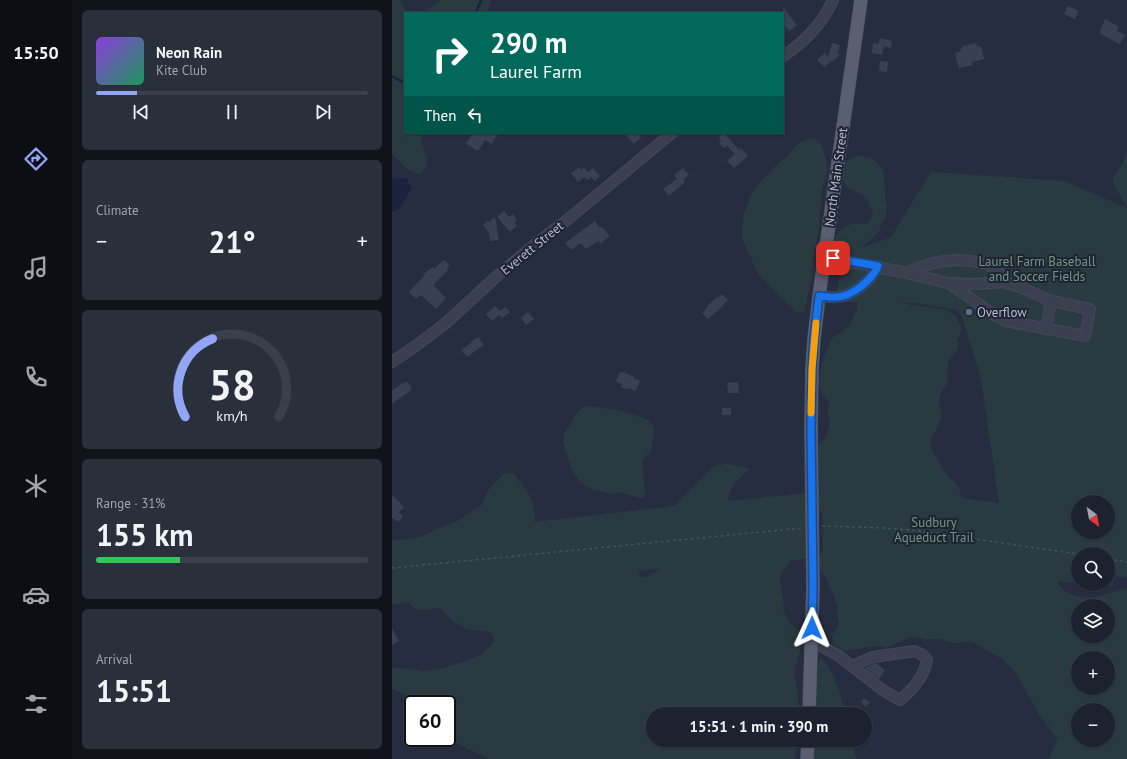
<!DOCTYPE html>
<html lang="en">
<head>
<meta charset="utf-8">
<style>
  :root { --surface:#1d2230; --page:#2a2f3c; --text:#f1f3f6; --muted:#a0a4ab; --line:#3b3f4c; --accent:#92a6f5 }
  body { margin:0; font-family:"PT Sans",sans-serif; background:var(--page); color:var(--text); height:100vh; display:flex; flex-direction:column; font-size:15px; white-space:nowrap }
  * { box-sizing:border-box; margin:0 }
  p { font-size:13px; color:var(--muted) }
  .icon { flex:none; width:22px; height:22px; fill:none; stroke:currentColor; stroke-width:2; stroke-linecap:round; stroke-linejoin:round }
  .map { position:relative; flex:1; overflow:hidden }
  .details { display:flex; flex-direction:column; gap:10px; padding:10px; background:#10131a; width:320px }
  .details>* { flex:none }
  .hud { position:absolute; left:12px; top:12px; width:380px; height:122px; border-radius:0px; box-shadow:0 1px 3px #0004,0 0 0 1px var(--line); background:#00695c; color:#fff; overflow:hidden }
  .needle { width:26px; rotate:148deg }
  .fabs { position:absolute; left:679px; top:495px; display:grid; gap:8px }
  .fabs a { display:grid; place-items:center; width:44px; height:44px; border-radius:50%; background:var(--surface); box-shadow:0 1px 3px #0004,0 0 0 1px var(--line); font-size:20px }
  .speed { position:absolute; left:12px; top:695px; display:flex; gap:8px; font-size:20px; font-weight:700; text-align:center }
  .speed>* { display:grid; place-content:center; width:52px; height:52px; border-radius:50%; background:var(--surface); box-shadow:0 1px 3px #0004,0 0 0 1px var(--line); line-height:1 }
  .speed .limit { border:2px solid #111; border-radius:6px; background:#fff; color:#111 }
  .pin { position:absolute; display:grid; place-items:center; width:34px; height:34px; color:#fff; margin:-17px; border-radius:8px; box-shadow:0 2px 6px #0006 }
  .me { position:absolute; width:44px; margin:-22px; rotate:1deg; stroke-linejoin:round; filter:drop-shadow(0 0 3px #0008) }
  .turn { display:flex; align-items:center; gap:14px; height:84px; padding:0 20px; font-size:18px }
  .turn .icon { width:52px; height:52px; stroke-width:2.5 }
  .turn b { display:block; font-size:28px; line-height:34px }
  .then { display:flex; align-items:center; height:38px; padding:0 20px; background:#0003; gap:8px; font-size:15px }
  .big { font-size:30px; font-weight:800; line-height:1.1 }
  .details .card { flex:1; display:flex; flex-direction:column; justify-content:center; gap:6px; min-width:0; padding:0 14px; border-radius:6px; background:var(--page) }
  .details .dial { align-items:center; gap:0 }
  .dial svg { height:104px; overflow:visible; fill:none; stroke:var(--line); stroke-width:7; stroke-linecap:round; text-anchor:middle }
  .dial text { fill:var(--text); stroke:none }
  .song { display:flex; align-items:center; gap:12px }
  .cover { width:48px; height:48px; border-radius:6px; background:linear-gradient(135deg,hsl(270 70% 55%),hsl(150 70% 35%)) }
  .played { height:4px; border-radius:2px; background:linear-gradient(90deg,var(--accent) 15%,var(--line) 15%) }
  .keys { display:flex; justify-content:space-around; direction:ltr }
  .heat { display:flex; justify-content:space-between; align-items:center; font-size:22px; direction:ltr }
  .charge { height:6px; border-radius:3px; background:linear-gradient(90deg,#34c759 31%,var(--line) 0) }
  .trip { position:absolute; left:254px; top:707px; width:226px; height:40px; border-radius:20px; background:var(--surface); box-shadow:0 1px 3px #0004,0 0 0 1px var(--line); font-weight:800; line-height:40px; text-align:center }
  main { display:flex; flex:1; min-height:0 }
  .tab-bar { display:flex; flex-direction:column; width:72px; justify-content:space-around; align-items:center; background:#0c0e13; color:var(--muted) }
  .tab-bar .icon { width:28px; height:28px }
  .tab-bar .on { color:var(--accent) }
  .tab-bar b { font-size:18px; color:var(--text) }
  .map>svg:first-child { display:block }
  .green { fill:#293a41; fill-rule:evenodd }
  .water { fill:#19223e }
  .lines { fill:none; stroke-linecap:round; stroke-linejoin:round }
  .stream { stroke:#19223e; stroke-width:2.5 }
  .building { fill:#394056 }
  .minor-casing { stroke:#444859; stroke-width:12 }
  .major-casing { stroke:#444859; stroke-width:14 }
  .path { stroke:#425359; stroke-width:1.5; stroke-dasharray:3 3; stroke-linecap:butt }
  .minor { stroke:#3b4050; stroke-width:10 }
  .major { stroke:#595e70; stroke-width:13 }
  .route-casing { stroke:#114b97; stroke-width:10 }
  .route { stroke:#1a73e8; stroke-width:7 }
  .slow { stroke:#f59e0b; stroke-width:7 }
  .service-dot { fill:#5c6f8a; stroke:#1f2435; stroke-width:1.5 }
  .labels { text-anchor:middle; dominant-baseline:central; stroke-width:4; stroke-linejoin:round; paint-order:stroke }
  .street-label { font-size:13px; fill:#b7bbca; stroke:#1f2435 }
  .park-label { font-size:13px; fill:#6f9a81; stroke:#1f2435 }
  .poi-label { font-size:13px; fill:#b7bbca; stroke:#1f2435; text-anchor:start }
</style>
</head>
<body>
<main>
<nav class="tab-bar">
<b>15:50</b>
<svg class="icon on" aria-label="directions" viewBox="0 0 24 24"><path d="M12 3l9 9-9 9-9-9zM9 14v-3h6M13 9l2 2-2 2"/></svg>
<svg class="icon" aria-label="music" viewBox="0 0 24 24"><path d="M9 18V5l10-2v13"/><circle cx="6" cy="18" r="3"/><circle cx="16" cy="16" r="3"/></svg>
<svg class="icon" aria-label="phone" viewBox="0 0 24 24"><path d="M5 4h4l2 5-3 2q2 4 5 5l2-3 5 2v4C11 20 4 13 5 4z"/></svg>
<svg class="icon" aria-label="climate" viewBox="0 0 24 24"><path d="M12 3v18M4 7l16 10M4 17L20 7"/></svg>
<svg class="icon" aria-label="car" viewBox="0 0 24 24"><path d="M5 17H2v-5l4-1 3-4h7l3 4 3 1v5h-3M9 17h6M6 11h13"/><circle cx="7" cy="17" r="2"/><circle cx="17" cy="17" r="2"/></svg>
<svg class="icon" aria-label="filters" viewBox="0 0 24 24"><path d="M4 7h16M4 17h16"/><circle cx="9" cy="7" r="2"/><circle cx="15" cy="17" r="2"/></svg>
</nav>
<section class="details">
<div class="card">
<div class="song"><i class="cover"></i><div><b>Neon Rain</b><p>Kite Club</p></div></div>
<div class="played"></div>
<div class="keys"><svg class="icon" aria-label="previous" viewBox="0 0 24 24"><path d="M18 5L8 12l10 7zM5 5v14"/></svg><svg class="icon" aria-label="pause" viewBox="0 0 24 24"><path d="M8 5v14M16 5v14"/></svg><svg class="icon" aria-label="next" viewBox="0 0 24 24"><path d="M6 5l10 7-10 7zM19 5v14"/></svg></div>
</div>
<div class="card"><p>Climate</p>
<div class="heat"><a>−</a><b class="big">21°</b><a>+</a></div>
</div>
<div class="card dial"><svg viewBox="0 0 100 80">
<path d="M14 69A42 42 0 1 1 86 69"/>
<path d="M14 69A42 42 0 0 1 35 9" stroke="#92a6f5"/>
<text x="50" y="56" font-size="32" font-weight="700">58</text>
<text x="50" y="72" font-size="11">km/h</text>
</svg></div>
<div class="card"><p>Range · 31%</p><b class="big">155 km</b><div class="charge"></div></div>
<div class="card"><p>Arrival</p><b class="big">15:51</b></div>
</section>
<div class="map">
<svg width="735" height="759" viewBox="0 0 735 759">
  <rect width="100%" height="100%" fill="#272d40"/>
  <!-- green -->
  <path class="green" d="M0 0H8L14 13H13V133H32L29 140 35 161 33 169 28 174C15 171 8 163 0 153Z
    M49 0H99L98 5 94 13H31Z
    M420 138 423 139 428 143 431 149 434 157 435 171 431 186 428 216 427 229 424 244 420 278 412 313 404 312 388 297 367 275 361 264 359 257 351 242 350 227 352 214 359 195 364 187 383 166 394 157 408 142Z
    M734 153H735V207L734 206 722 185 721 178 730 165Z
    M463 156H469L481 159 491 169 494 200 495 209 493 218 489 223 487 232 472 245 470 248 499 237 539 172 672 181 735 208V577L723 576 721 586 698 584H716V554H686V583L665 581C667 584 670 589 673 591 693 605 715 593 735 588V759H657L666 738 660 733 655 724 649 718 623 672 611 660 581 642 562 643 548 639H533L519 637 496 647 485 646 454 651 442 644 440 637 443 631 447 625V621L445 615 446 606 436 582 428 568V555L431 550V513L429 512 427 509 425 447 434 437 437 427 438 421 436 414 437 403 435 398 431 395 427 386V378L434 351 440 338 451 331 458 324 465 309 466 302H444L450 255C432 249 445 230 457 225 462 223 470 224 476 223L480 217 481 213 476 201 471 196 455 187 451 178V173L455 161ZM508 303H523L565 310 570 317 589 379 607 503 570 498 566 486 554 473 546 460 540 450 538 442 540 434 544 431 550 415 547 404 548 396 550 390 555 385 556 360 566 349 567 343 565 341 569 332V326L564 317 555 310ZM686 502H716V532H686ZM686 606H716V636H686ZM686 658H716V688H686ZM686 710H716V740H686Z
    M193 406C208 406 245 413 257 421 259 423 261 426 263 428L258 453 251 459C249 472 255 486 252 498H247L227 492 221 494 199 489 188 482 180 470 171 442 173 432 180 422 181 418 187 411Z
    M337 464 358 469C347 477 338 487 336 501L413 493 414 559 399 560 389 574 388 580 391 599 392 612 398 624 407 630 411 639 402 672 406 696V714H261V740H405L403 759H97L53 738H55V704H26L15 695 0 689V667L34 671 46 669 72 662 89 654 102 642V638L98 632 74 629 60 620 47 608 31 610 23 609 16 602 0 605V541L29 537 46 528 64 522 91 504 95 492 106 479 112 474 121 473C133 488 146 502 142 522L282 506 318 470 324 465ZM268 568 266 571 251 578C248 577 246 575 247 571Z
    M429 658C437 662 447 688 449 698 451 703 451 709 452 714H423L426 666 427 660Z
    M421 740H460L463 756 465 759H420Z"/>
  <!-- water -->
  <path class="water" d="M4 178H14L20 188 7 209 0 212V180Z"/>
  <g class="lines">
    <!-- stream -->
    <path class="stream" d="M84 13 89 0
      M0 76 13 83"/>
  </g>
  <!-- building -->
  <path class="building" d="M676 6 687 11 683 19 672 14Z
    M391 7 405 25 397 31 391 24Z
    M713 19 727 27 725 31 733 35 728 44 708 34 709 31H708Z
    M488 38 500 41 499 48 492 46 490 55 480 53 481 43 487 44Z
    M440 43 448 45 445 53 448 55 440 62 439 61 432 67 425 60 433 53 436 57Z
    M584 43 585 47 589 46 592 59 580 62 581 65 567 68 563 53 568 52 569 48 571 46Z
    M488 61 496 62 495 72 487 71Z
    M81 133H102L105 135 100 144 93 140 86 151 74 144Z
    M232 133H245L249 138 242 144Z
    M331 133H332L347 150 349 148 356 156 342 168 335 161 343 154 335 146 332 148 327 143 329 142 327 137Z
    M187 167 189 170 192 167 196 172 201 168 208 176 203 181 199 177 195 180 192 177 186 182 179 173Z
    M291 168 297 175 291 180 293 182 277 196 271 189 285 179 282 175Z
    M112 211 117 217 121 214 125 220 122 223 125 226 118 232 105 217Z
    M103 217 107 240 98 241 97 233 91 225 96 221 97 222Z
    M203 221 208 228 210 227 218 236 208 244 206 241 194 249 189 243 179 250 173 243Z
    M52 260 58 266 55 268 56 270 41 285 54 298 44 309 29 295 24 299 17 292 32 276 31 275 36 270H37L41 267 42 269 49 262V263Z
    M330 294 336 300 331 304 332 305 329 308 316 319 310 313 316 307 315 306 325 297 326 298Z
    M103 306 108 311 114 307 118 312 110 318 107 315 100 321 94 314Z
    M136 312 142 319 134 325 129 318Z
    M86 337 92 345 75 357 69 350 79 343 78 342Z
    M228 372 230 373 231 372 242 377V378L248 381 243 391 236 388 235 389 229 387 230 384 224 381Z
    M13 382 14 383 16 382 20 388 18 389 19 390 0 404V390Z
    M346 382 347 393H336L335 383Z
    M330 408H339V415H330Z
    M0 495 12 507 7 512 11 517 6 522 1 518 0 519Z
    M0 628 7 641 0 645Z
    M484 663 493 670 487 679 473 668Z
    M472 698 478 702 474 707 469 702Z"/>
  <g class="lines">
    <!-- minor casing -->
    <g class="minor-casing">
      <path id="minor" d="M391 56C413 42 430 24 441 0
        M433 257 515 273 556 283 585 284 612 282 628 287 659 301 698 309 693 336 614 321 600 314 573 294 556 283
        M515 273C527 267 540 263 553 261 572 259 607 260 612 282
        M427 296C433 296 438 298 444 297 460 297 480 280 486 266
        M654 329 659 301
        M0 362 25 345 54 323 106 275 142 245 175 220 280 133
        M420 641 447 656 492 691 508 700C521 689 532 677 535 660L531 655 523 651 481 657 460 666"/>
    </g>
    <!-- major casing -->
    <g class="major-casing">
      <path id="major" d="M417 714 421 587 419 427 420 369 422 339 427 296 469 0
        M415 759 416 740"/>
    </g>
    <!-- path -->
    <path class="path" d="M430 526 494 528 528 531 686 554
      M716 559 735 562
      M0 568 410 528"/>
    <!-- minor -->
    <use href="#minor" class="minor"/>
    <!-- major -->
    <use href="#major" class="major"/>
  </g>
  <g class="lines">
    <!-- route casing -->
    <g class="route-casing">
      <path id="route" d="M420 628 421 587 419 427 420 369 422 339 427 296C433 296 438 298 444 297 460 297 480 280 486 266L441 258"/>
    </g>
    <!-- route -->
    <use href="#route" class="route"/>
    <!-- slow -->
    <path class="slow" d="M419 413 420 369 424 323"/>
  </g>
  <!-- markers -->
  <circle class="service-dot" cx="577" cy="312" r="4"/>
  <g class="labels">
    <!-- street labels -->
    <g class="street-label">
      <text transform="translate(444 177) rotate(-82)">North Main Street</text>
      <text transform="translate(140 248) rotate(-39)">Everett Street</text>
    </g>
    <!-- park labels -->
    <g class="park-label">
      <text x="645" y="261">Laurel Farm Baseball<tspan x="645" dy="15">and Soccer Fields</tspan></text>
      <text x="542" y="522">Sudbury<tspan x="542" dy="15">Aqueduct Trail</tspan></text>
    </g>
    <!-- poi labels -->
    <g class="poi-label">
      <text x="585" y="312">Overflow</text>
    </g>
  </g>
</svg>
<div class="fabs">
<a><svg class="needle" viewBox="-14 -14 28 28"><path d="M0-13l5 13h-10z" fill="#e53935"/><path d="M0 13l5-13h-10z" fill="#a0a4ab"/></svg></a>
<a><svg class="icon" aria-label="search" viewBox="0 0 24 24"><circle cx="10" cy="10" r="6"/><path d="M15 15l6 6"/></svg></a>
<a><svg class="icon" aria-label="layers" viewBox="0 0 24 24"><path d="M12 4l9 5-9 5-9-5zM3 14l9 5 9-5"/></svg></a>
<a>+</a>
<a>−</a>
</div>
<div class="speed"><div class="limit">60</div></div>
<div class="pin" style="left:441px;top:258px;background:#d93025"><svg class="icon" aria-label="arrive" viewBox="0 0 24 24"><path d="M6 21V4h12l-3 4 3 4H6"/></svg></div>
<svg class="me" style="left:420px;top:628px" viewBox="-20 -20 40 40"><path d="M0-17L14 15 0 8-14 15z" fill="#1a73e8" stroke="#fff" stroke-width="4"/></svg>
<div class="trip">15:51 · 1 min · 390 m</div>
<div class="hud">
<div class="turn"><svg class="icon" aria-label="right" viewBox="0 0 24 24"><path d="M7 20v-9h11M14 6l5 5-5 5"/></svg><div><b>290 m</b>Laurel Farm</div></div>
<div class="then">Then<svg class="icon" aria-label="left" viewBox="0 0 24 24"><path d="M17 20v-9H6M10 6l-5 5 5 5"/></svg></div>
</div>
</div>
</main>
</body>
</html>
